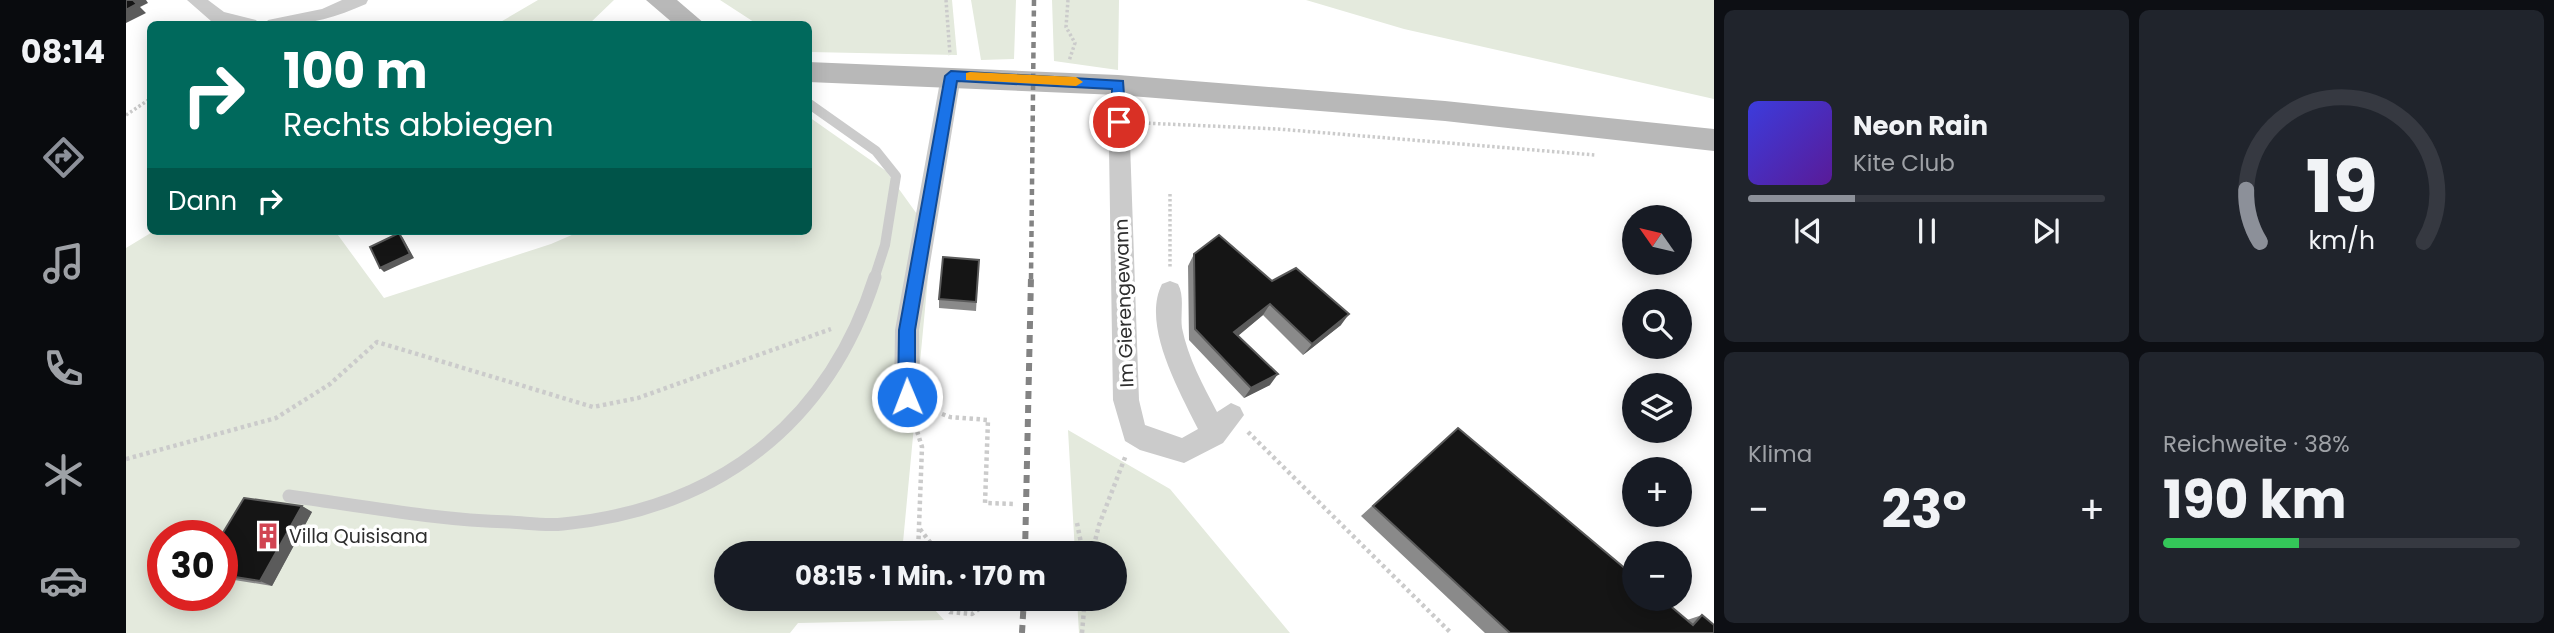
<!DOCTYPE html>
<html lang="de">
<head>
<meta charset="utf-8">
<style>
  :root { --surface:#171b24; --page:#20242c; --text:#f1f3f6; --muted:#9ea1a6; --line:#363941; --accent:#8c9099 }
  body { margin:0; font-family:Poppins,sans-serif; background:var(--page); color:var(--text); height:100vh; display:flex; flex-direction:column; font-size:26px; white-space:nowrap }
  * { box-sizing:border-box; margin:0 }
  p { font-size:23px; color:var(--muted) }
  .icon { flex:none; width:38px; height:38px; fill:none; stroke:currentColor; stroke-width:2; stroke-linecap:round; stroke-linejoin:round }
  .map { position:relative; flex:1; overflow:hidden }
  .sheet { display:flex; flex-direction:column; gap:10px; padding:10px; background:#0d0f14; width:840px }
  .sheet>* { flex:none }
  .top-card { position:absolute; left:21px; top:21px; width:665px; height:214px; border-radius:10px; box-shadow:0 4px 18px #0003; background:#00695c; color:#fff; overflow:hidden }
  .needle { width:46px; rotate:304deg }
  .buttons { position:absolute; left:1496px; top:205px; display:grid; gap:14px }
  .buttons a { display:grid; place-items:center; width:70px; height:70px; border-radius:50%; background:var(--surface); box-shadow:0 4px 18px #0003; font-size:35px }
  .speed { position:absolute; left:21px; top:520px; display:flex; gap:14px; font-size:35px; font-weight:700; text-align:center }
  .speed>* { display:grid; place-content:center; width:91px; height:91px; border-radius:50%; background:var(--surface); box-shadow:0 4px 18px #0003; line-height:1 }
  .speed .limit { border:10px solid #d22; background:#fff; color:#111 }
  .pin { position:absolute; display:grid; place-items:center; width:60px; height:60px; color:#fff; margin:-30px; border:4px solid #fff; border-radius:50%; box-shadow:0 2px 7px #0007 }
  .me { position:absolute; width:77px; margin:-38px; rotate:359deg; stroke-linejoin:round; filter:drop-shadow(0 0 5px #0008) }
  .turn { display:flex; align-items:center; gap:24px; height:147px; padding:0 21px; font-size:32px }
  .turn .icon { width:91px; height:91px; stroke-width:2.5 }
  .turn b { display:block; font-size:49px; line-height:60px }
  .then { display:flex; align-items:center; height:66px; padding:0 21px; background:#0003; gap:14px; font-size:26px }
  .big { font-size:52px; font-weight:700; line-height:1.1 }
  .sheet .card { flex:1; display:flex; flex-direction:column; justify-content:center; gap:10px; min-width:0; padding:0 24px; border-radius:10px; background:var(--page) }
  .sheet .dial { align-items:center; gap:0 }
  .dial svg { height:182px; overflow:visible; fill:none; stroke:var(--line); stroke-width:7; stroke-linecap:round; text-anchor:middle }
  .dial text { fill:var(--text); stroke:none }
  .song { display:flex; align-items:center; gap:21px }
  .cover { width:84px; height:84px; border-radius:10px; background:linear-gradient(135deg,hsl(240 70% 55%),hsl(270 70% 35%)) }
  .played { height:7px; border-radius:4px; background:linear-gradient(90deg,var(--accent) 30%,var(--line) 30%) }
  .keys { display:flex; justify-content:space-around; direction:ltr }
  .heat { display:flex; justify-content:space-between; align-items:center; font-size:38px; direction:ltr }
  .charge { height:10px; border-radius:5px; background:linear-gradient(90deg,#34c759 38%,var(--line) 0) }
  .sheet .tiles { flex:1; display:grid; gap:10px; grid-template-columns:repeat(2,1fr) }
  .trip { position:absolute; left:588px; top:541px; width:413px; height:70px; border-radius:35px; background:var(--surface); box-shadow:0 4px 18px #0003; font-weight:700; line-height:70px; text-align:center }
  main { display:flex; flex:1; min-height:0 }
  .tab-bar { display:flex; flex-direction:column; width:126px; justify-content:space-around; align-items:center; background:#090b0e; color:var(--muted) }
  .tab-bar .icon { width:49px; height:49px }
  .tab-bar .on { color:var(--accent) }
  .tab-bar b { font-size:32px; color:var(--text) }
  .map>svg:first-child { display:block }
  .green { fill:#e4eadd; fill-rule:evenodd }
  .lines { fill:none; stroke-linecap:round; stroke-linejoin:round }
  .path-far1 { stroke:#cbcbcb; stroke-width:3.5; stroke-dasharray:2.5 2.5; stroke-linecap:butt }
  .path { stroke:#cbcbcb; stroke-width:4.5; stroke-dasharray:3.5 3.5; stroke-linecap:butt }
  .lane-far1 { stroke:#cbcbcb; stroke-width:10 }
  .lane { stroke:#cbcbcb; stroke-width:13 }
  .street { fill:#cbcbcb; fill-rule:evenodd }
  .secondary { fill:#b8b8b8; fill-rule:evenodd }
  .rail-far1 { stroke:#838383; stroke-width:4.5; stroke-dasharray:6 4.5; stroke-linecap:butt }
  .rail { stroke:#838383; stroke-width:6; stroke-dasharray:8 6; stroke-linecap:butt }
  .wall { fill:#8a8a8a }
  .shaded-wall { fill:#5b5b5b }
  .building { fill:#151515; stroke:#5b5b5b; stroke-width:2 }
  .route { fill:#1a73e8; stroke:#114b97; stroke-width:2 }
  .slow { fill:#f59e0b }
  .labels { text-anchor:middle; dominant-baseline:central; stroke-width:7; stroke-linejoin:round; paint-order:stroke }
  .street-label { font-size:19px; fill:#2e2e2e; stroke:#fff }
  .poi-label { font-size:19px; fill:#2e2e2e; stroke:#fff; text-anchor:start }
</style>
</head>
<body>
<main>
<nav class="tab-bar">
<b>08:14</b>
<svg class="icon on" aria-label="directions" viewBox="0 0 24 24"><path d="M12 3l9 9-9 9-9-9zM9 14v-3h6M13 9l2 2-2 2"/></svg>
<svg class="icon" aria-label="music" viewBox="0 0 24 24"><path d="M9 18V5l10-2v13"/><circle cx="6" cy="18" r="3"/><circle cx="16" cy="16" r="3"/></svg>
<svg class="icon" aria-label="phone" viewBox="0 0 24 24"><path d="M5 4h4l2 5-3 2q2 4 5 5l2-3 5 2v4C11 20 4 13 5 4z"/></svg>
<svg class="icon" aria-label="climate" viewBox="0 0 24 24"><path d="M12 3v18M4 7l16 10M4 17L20 7"/></svg>
<svg class="icon" aria-label="car" viewBox="0 0 24 24"><path d="M5 17H2v-5l4-1 3-4h7l3 4 3 1v5h-3M9 17h6M6 11h13"/><circle cx="7" cy="17" r="2"/><circle cx="17" cy="17" r="2"/></svg>
</nav>
<div class="map">
<svg width="1588" height="633" viewBox="0 0 1588 633">
  <rect width="100%" height="100%" fill="#fff"/>
  <!-- green -->
  <path class="green" d="M412 0H488L463 24H371Z
    M594 0H826L831 55 683 52 682 24H631Z
    M845 0H890L888 59 855 60Z
    M926 0H993L992 70 928 61Z
    M1180 0H1588V99L1278 29Z
    M683 117 760 171 806 235 776 553H600V598L799 599 818 620 672 623 664 633H0V248L28 231H209L258 298 425 244 455 231H682ZM37 536H96V595H37Z
    M942 430 1044 489 1164 633H953L951 599 989 598V553H949Z"/>
  <g class="lines">
    <!-- path-far1 -->
    <path class="path-far1" d="M820 0 824 55
      M942 0 940 27 949 43 943 61
      M0 115 24 99
      M1017 123 1152 129 1469 155
      M1044 194V269"/>
    <!-- path -->
    <path class="path" d="M803 409 824 417 862 420 859 503 890 504
      M787 418 796 447 792 553
      M1122 432 1325 633
      M0 459 150 418 204 384 251 342 467 407 512 398 705 329
      M951 523 957 553
      M794 529 810 550 836 546 862 553
      M966 553 973 525 1000 455
      M808 598 824 612 846 614 868 598
      M956 633 959 598"/>
    <!-- lane-far1 -->
    <path class="lane-far1" d="M682 103 750 151 770 176 759 245 748 279"/>
    <!-- lane -->
    <path class="lane" d="M163 496C236 506 310 520 384 522 402 523 420 526 437 524 590 509 702 425 749 277"/>
    <!-- street -->
    <path class="street" d="M61 0H82L98 12 130 20 133 24 85 21Z
      M216 0H242L240 4C206 19 176 27 139 24L142 20 196 9Z
      M825 69 835 76 793 330 794 397 790 405 781 409 772 405 768 397 769 330 815 76Z
      M992 78 1002 85 1013 400 1019 425 1056 438 1072 429C1054 392 1015 325 1036 284L1044 281 1052 284C1059 297 1054 314 1056 328 1062 358 1077 385 1091 412L1105 403 1114 407 1118 415 1097 443 1058 463 1014 450 999 441 987 400 982 85Z"/>
    <!-- secondary -->
    <path class="secondary" d="M520 0H551L579 24H548Z
      M682 62 992 75 1319 101 1588 129V151L1319 121 992 95 682 82Z"/>
    <!-- rail-far1 -->
    <path class="rail-far1" d="M905 279 908 0"/>
    <!-- rail -->
    <path class="rail" d="M899 553 905 277
      M896 633 898 598"/>
  </g>
  <!-- wall -->
  <path class="wall" d="M1068 254 1146 281 1215 325 1177 355 1137 315 1112 336 1144 385 1118 398 1063 340 1062 266Z
    M853 260 850 311 813 308V299Z
    M1332 428 1561 620 1576 615 1588 633H1359L1235 516Z
    M176 506 186 512 146 586 96 578V536Z"/>
  <!-- shaded-wall -->
  <path class="shaded-wall" d="M6 0H20L22 3 14 7 20 13 0 23V10Z
    M273 233 277 238 288 258 258 272 254 268Z
    M1144 304 1137 315 1102 344 1108 332Z
    M1223 314 1215 325 1177 355 1186 344Z
    M1152 374 1144 385 1118 398 1125 388Z
    M176 506 186 512 146 586 134 581Z"/>
  <!-- building -->
  <path class="building" d="M0 0H7L11 4 0 10Z
    M273 233 284 254 254 268 244 247Z
    M1093 235 1146 281 1170 268 1223 314 1186 344 1144 304 1108 332 1152 374 1125 388 1069 329 1068 254Z
    M817 257 853 260 850 302 813 299Z
    M1332 428 1508 576V598H1535L1567 625 1576 615 1588 625V633H1384L1247 506Z
    M118 498 176 506 134 581 96 575 95 536Z"/>
  <!-- route -->
  <path class="route" d="M825 71 997 81 1000 122 993 127 986 122V89L831 81 789 330V397L781 405 772 397 773 330 819 76Z"/>
  <!-- slow -->
  <path class="slow" d="M844 72 950 77 957 82 950 86 840 80V73Z"/>
  <!-- icons -->
  <defs>
    <g id="building-bare" transform="scale(2.1)"><path d="M-4-6H4V6H1V3H-1V6H-4ZM-2.5-4.3h1.7v1.8h-1.7ZM.8-4.3h1.7v1.8H.8ZM-2.5-1h1.7V.8h-1.7ZM.8-1h1.7V.8H.8Z" fill="#d14452" stroke="#fff" stroke-width="2.5" paint-order="stroke"/></g>
  </defs>
  <g fill-rule="evenodd">
    <use href="#building-bare" x="142" y="536"/>
  </g>
  <g class="labels">
    <!-- street labels -->
    <g class="street-label">
      <text transform="translate(998 303) rotate(-92)">Im Gierengewann</text>
    </g>
    <!-- poi labels -->
    <g class="poi-label">
      <text x="163" y="536">Villa Quisisana</text>
    </g>
  </g>
</svg>
<div class="buttons">
<a><svg class="needle" viewBox="-14 -14 28 28"><path d="M0-13l5 13h-10z" fill="#e53935"/><path d="M0 13l5-13h-10z" fill="#9ea1a6"/></svg></a>
<a><svg class="icon" aria-label="search" viewBox="0 0 24 24"><circle cx="10" cy="10" r="6"/><path d="M15 15l6 6"/></svg></a>
<a><svg class="icon" aria-label="layers" viewBox="0 0 24 24"><path d="M12 4l9 5-9 5-9-5zM3 14l9 5 9-5"/></svg></a>
<a>+</a>
<a>−</a>
</div>
<div class="speed"><div class="limit">30</div></div>
<div class="pin" style="left:993px;top:122px;background:#d93025"><svg class="icon" aria-label="arrive" viewBox="0 0 24 24"><path d="M6 21V4h12l-3 4 3 4H6"/></svg></div>
<svg class="me" style="left:781px;top:397px" viewBox="-20 -20 40 40"><circle r="17" fill="#1a73e8" stroke="#fff" stroke-width="3"/><path d="M0-11L8 9 0 5-8 9z" fill="#fff"/></svg>
<div class="trip">08:15 · 1 Min. · 170 m</div>
<div class="top-card">
<div class="turn"><svg class="icon" aria-label="right" viewBox="0 0 24 24"><path d="M7 20v-9h11M14 6l5 5-5 5"/></svg><div><b>100 m</b>Rechts abbiegen</div></div>
<div class="then">Dann<svg class="icon" aria-label="right" viewBox="0 0 24 24"><path d="M7 20v-9h11M14 6l5 5-5 5"/></svg></div>
</div>
</div>
<section class="sheet">
<div class="tiles">
<div class="card">
<div class="song"><i class="cover"></i><div><b>Neon Rain</b><p>Kite Club</p></div></div>
<div class="played"></div>
<div class="keys"><svg class="icon" aria-label="previous" viewBox="0 0 24 24"><path d="M18 5L8 12l10 7zM5 5v14"/></svg><svg class="icon" aria-label="pause" viewBox="0 0 24 24"><path d="M8 5v14M16 5v14"/></svg><svg class="icon" aria-label="next" viewBox="0 0 24 24"><path d="M6 5l10 7-10 7zM19 5v14"/></svg></div>
</div>
<div class="card dial"><svg viewBox="0 0 100 80">
<path d="M14 69A42 42 0 1 1 86 69"/>
<path d="M14 69A42 42 0 0 1 8 46" stroke="#8c9099"/>
<text x="50" y="56" font-size="32" font-weight="700">19</text>
<text x="50" y="72" font-size="11">km/h</text>
</svg></div>
<div class="card"><p>Klima</p>
<div class="heat"><a>−</a><b class="big">23°</b><a>+</a></div>
</div>
<div class="card"><p>Reichweite · 38%</p><b class="big">190 km</b><div class="charge"></div></div>
</div>
</section>
</main>
</body>
</html>
